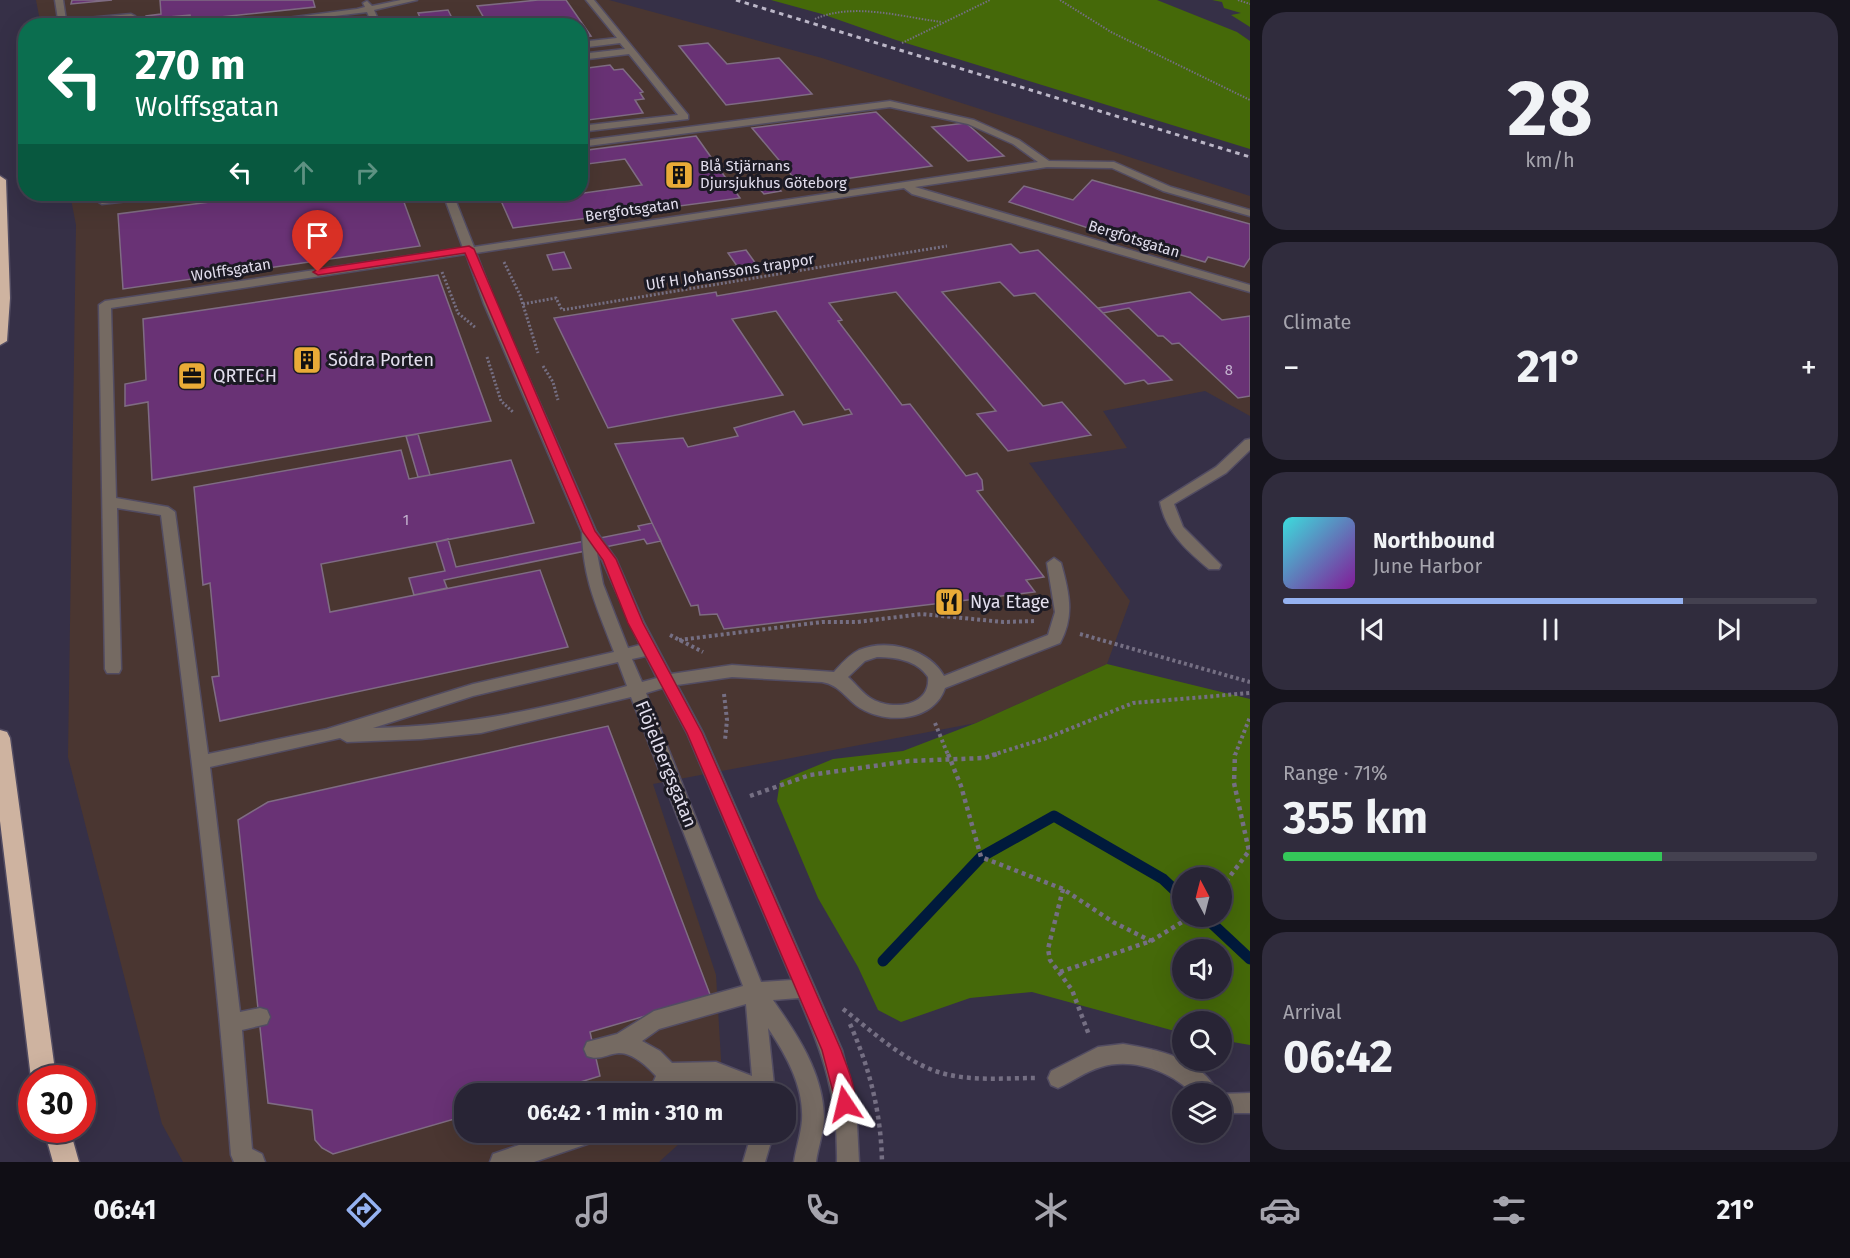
<!DOCTYPE html>
<html lang="en">
<head>
<meta charset="utf-8">
<style>
  :root { --surface:#282435; --page:#302c3d; --text:#f1f3f6; --muted:#a5a4ad; --line:#444150; --accent:#95b2f1 }
  body { margin:0; font-family:"Fira Sans",sans-serif; background:var(--page); color:var(--text); height:100vh; display:flex; flex-direction:column; font-size:22px; white-space:nowrap }
  * { box-sizing:border-box; margin:0 }
  p { font-size:20px; color:var(--muted) }
  .icon { flex:none; width:33px; height:33px; fill:none; stroke:currentColor; stroke-width:2; stroke-linecap:round; stroke-linejoin:round }
  .map { position:relative; flex:1; overflow:hidden }
  .panel { display:flex; flex-direction:column; gap:12px; padding:12px; background:#16141d; width:600px }
  .panel>* { flex:none }
  .guide { position:absolute; left:18px; top:18px; width:570px; height:183px; border-radius:24px; box-shadow:0 6px 24px #0002,0 0 0 2px var(--line); background:#0b6e4f; color:#fff; overflow:hidden }
  .needle { width:39px; rotate:353deg }
  .tools { position:absolute; left:1172px; top:867px; display:grid; gap:12px }
  .tools a { display:grid; place-items:center; width:60px; height:60px; border-radius:50%; background:var(--surface); box-shadow:0 6px 24px #0002,0 0 0 2px var(--line); font-size:30px }
  .speed { position:absolute; left:18px; top:1065px; display:flex; gap:12px; font-size:30px; font-weight:700; text-align:center }
  .speed>* { display:grid; place-content:center; width:78px; height:78px; border-radius:50%; background:var(--surface); box-shadow:0 6px 24px #0002,0 0 0 2px var(--line); line-height:1 }
  .speed .limit { border:9px solid #d22; background:#fff; color:#111 }
  .pin { position:absolute; display:grid; place-items:center; width:51px; height:51px; color:#fff; margin:-62px -26px; border-radius:50% 50% 50% 0; rotate:-45deg; box-shadow:0 0 6px #0007 }
  .pin .icon { rotate:45deg }
  .me { position:absolute; width:66px; margin:-33px; rotate:350deg; stroke-linejoin:round; filter:drop-shadow(0 0 4px #0008) }
  .turn { display:flex; align-items:center; gap:21px; height:126px; padding:0 18px; font-size:27px }
  .turn .icon { width:78px; height:78px; stroke-width:2.5 }
  .turn b { display:block; font-size:42px; line-height:51px }
  .lanes { display:flex; align-items:center; height:57px; padding:0 18px; background:#0003; justify-content:center; gap:30px; direction:ltr }
  .lanes .off { opacity:.35 }
  .big { font-size:45px; font-weight:700; line-height:1.1 }
  .panel .tile { flex:1; display:flex; flex-direction:column; justify-content:center; gap:9px; min-width:0; padding:0 21px; border-radius:24px; background:var(--page) }
  .panel .dial { align-items:center; gap:0 }
  .dial b { font-size:78px; line-height:1 }
  .song { display:flex; align-items:center; gap:18px }
  .cover { width:72px; height:72px; border-radius:9px; background:linear-gradient(135deg,hsl(180 70% 55%),hsl(290 70% 35%)) }
  .played { height:6px; border-radius:3px; background:linear-gradient(90deg,var(--accent) 75%,var(--line) 75%) }
  .keys { display:flex; justify-content:space-around; direction:ltr }
  .heat { display:flex; justify-content:space-between; align-items:center; font-size:33px; direction:ltr }
  .charge { height:9px; border-radius:4px; background:linear-gradient(90deg,#34c759 71%,var(--line) 0) }
  .trip { position:absolute; left:454px; top:1083px; width:342px; height:60px; border-radius:24px; background:var(--surface); box-shadow:0 6px 24px #0002,0 0 0 2px var(--line); font-weight:700; line-height:60px; text-align:center }
  .dock { display:flex; height:96px; justify-content:space-around; align-items:center; background:#100e15; color:var(--muted) }
  .dock .icon { width:42px; height:42px }
  .dock .on { color:var(--accent) }
  .dock b { font-size:27px; color:var(--text) }
  main { display:flex; flex:1; min-height:0 }
  .map>svg:first-child { display:block }
  .industrial { fill:#4a3631 }
  .forest { fill:#456909; fill-rule:evenodd }
  .lines { fill:none; stroke-linecap:round; stroke-linejoin:round }
  .stream { stroke:#001a3c; stroke-width:11 }
  .building { fill:#693275; stroke:#7f6c83; stroke-width:1.5 }
  .minor-casing { stroke:#524c62; stroke-width:3 }
  .highway-casing { stroke:#524c62; stroke-width:3 }
  .path-far3 { stroke:#756f83; stroke-width:2; stroke-dasharray:1.5 1.5; stroke-linecap:butt }
  .path-far2 { stroke:#756f83; stroke-width:3; stroke-dasharray:2 2; stroke-linecap:butt }
  .path-far1 { stroke:#756f83; stroke-width:4; stroke-dasharray:3 3; stroke-linecap:butt }
  .path { stroke:#756f83; stroke-width:4.5; stroke-dasharray:4 4; stroke-linecap:butt }
  .minor { fill:#756a62; fill-rule:evenodd }
  .highway { fill:#ceb3a0; fill-rule:evenodd }
  .rail { stroke:#bbb6c7; stroke-width:3; stroke-dasharray:4.5 4.5; stroke-linecap:butt }
  .route { fill:#e11d48; stroke:#92132f; stroke-width:1.5 }
  .labels { text-anchor:middle; dominant-baseline:central; stroke-width:6; stroke-linejoin:round; paint-order:stroke }
  .far-poi-label { font-size:15px; fill:#e2deed; stroke:#1c1a24; text-anchor:start }
  .far-street-label { font-size:15px; fill:#e2deed; stroke:#1c1a24 }
  .number-label { font-size:15px; fill:#c4b3cf }
  .poi-label { font-size:18px; fill:#e2deed; stroke:#1c1a24; text-anchor:start }
  .street-label { font-size:18px; fill:#e2deed; stroke:#1c1a24 }
</style>
</head>
<body>
<main>
<div class="map">
<svg width="1250" height="1162" viewBox="0 0 1250 1162">
  <rect width="100%" height="100%" fill="#363047"/>
  <!-- industrial -->
  <path class="industrial" d="M36 0H609L822 58 1250 196V416L1205 391 1103 411 1127 448 1029 463 1130 601 1107 664 976 723 653 784 716 975 723 1093 465 1094V1132L691 1133 659 1162H183L162 1124 68 757 76 225 70 194H580V26H41Z"/>
  <!-- forest -->
  <path class="forest" d="M771 0H1157L1237 32 1250 41V149L896 40 822 14Z
    M1212 0H1250V27L1231 15 1241 13 1224 8 1222 2Z
    M1107 664 1250 699V1045L1221 1040V1022H1182V1033L1032 992 970 998 901 1022 878 1010 858 967 818 898 777 801 780 781 833 759 903 751 976 723ZM1182 878H1221V916H1182ZM1182 950H1221V988H1182Z"/>
  <g class="lines">
    <!-- stream -->
    <path class="stream" d="M1204 916 1250 959
      M883 961 981 857 1054 816 1163 879 1182 897"/>
  </g>
  <!-- building -->
  <path class="building" d="M72 0H112L71 4Z
    M160 0H313L315 7 191 20 190 15 146 19V16L161 14Z
    M538 0H566L591 36 580 37V26H484L488 25 477 6Z
    M448 10 456 26H424L418 13Z
    M708 43 727 64 779 58 812 94 726 105 679 46Z
    M610 65 614 70 623 69 643 92 640 93 644 99 635 100 643 113 580 121V69Z
    M876 112 932 166 811 184 804 177 794 178 752 128Z
    M966 123 1004 156 968 161 932 127Z
    M696 136 740 198 513 228 498 194H580V187L584 193 642 185 625 159 580 165V151Z
    M1092 180 1250 224V258L1244 267 1208 257 1205 262 1123 238 1127 233 1096 224 1091 229 1009 202 1024 186 1073 200Z
    M772 181 781 191 764 194 755 184Z
    M271 194H401L420 246 123 289 118 214Z
    M1011 244 1020 253 1038 250 1172 380 1148 384 1144 380 1125 384 1035 293 1014 296 1000 282 942 292 1043 406 1062 402 1091 435 1008 451 977 414 996 411 896 292 829 303 842 320 838 321 902 405 910 404 966 476 977 473 982 480 983 490 977 491 1044 577 1026 580 1035 592 724 629 717 614 700 615 698 605 691 606 615 444 683 438 688 447 738 436 734 428 794 411 803 425 852 414 849 409 845 410 776 311 732 319 783 395 608 428 554 318 716 292 717 296Z
    M746 250 756 264 737 266 728 253Z
    M564 252 571 268 553 270 547 255Z
    M438 275 491 421 152 480 148 402 125 406V384L146 380 143 319Z
    M1190 292 1222 320 1250 316V396L1238 398 1179 343 1172 344 1163 336H1158L1129 308 1103 313 1098 308Z
    M418 434 430 475 418 477 406 436Z
    M401 450 409 479 511 460 534 523 321 564 330 612 540 570 568 647 220 721 213 683 212 677 219 676 210 583 203 585 194 487Z
    M652 523 661 541 647 544 644 539 444 580 447 588 414 595 409 578 445 571 436 542 448 539 456 567 640 530 638 526Z
    M608 726 711 997 590 1032 600 1076 541 1094H465V1116L333 1154 322 1148 315 1140 312 1110 268 1103 238 820 268 802Z"/>
  <g class="lines">
    <!-- minor casing -->
    <g class="minor-casing">
      <path id="minor" d="M55 0H63L66 20 131 14 135 16 131 18 59 26Z
        M401 0H417L374 10 381 26H373L367 12 254 26H224L357 9 365 7 363 3 367 1 372 6Z
        M586 0H594L688 115V119L580 132V126L678 115 629 54 580 60V54L625 49 620 43 580 48V42L617 38Z
        M890 101 974 120 1019 140 1049 161 1114 162 1171 187 1250 210V216L1163 191 1112 168 1047 167 915 187 1250 285V292L912 194 904 188 476 253 496 304 596 531 616 559 644 623 671 674 732 665 834 672C841 664 849 655 859 650 887 638 929 649 944 676L1048 635 1055 612 1047 563 1054 558 1061 563C1069 592 1075 616 1060 643L945 688C934 721 888 725 860 708 846 699 840 685 822 682L732 677 677 685 703 733 842 1050 856 1105 859 1162H837C838 1097 824 1056 799 998L773 1000C797 1034 823 1073 824 1117 824 1132 818 1147 816 1162H794C796 1148 801 1134 802 1120 804 1086 786 1055 768 1028L775 1094H742L729 1086 716 1082 673 1083 669 1094H648L656 1076C647 1066 633 1053 619 1053 607 1054 599 1061 587 1056L584 1049 587 1042 617 1034 654 1011 743 986 631 697 481 733 421 739 347 742 340 738 210 767 240 1012 260 1008 267 1010 270 1017 267 1024 242 1030 252 1149 262 1154 265 1162H234L231 1155C215 941 188 728 161 515L117 508 121 669 119 673H107L105 669 99 305 105 301 463 248 443 194H453L474 247 1038 162 1013 144 968 124 890 107 580 147V141ZM466 254 484 304 582 532C583 580 597 607 614 652L473 684 327 729 208 754 175 512 168 507 116 498 111 308ZM597 553 602 560 640 645 628 648 603 584ZM646 656 657 678 642 682 632 659ZM877 657C895 657 917 660 928 677 931 706 893 711 872 699 863 694 856 684 848 677L865 661ZM618 662 627 686C540 710 464 726 373 728L473 696ZM663 688 687 733 792 980 761 982 646 693ZM746 1004 752 1076 716 1062 672 1063 660 1051 642 1041 659 1029Z
        M140 194H167L162 197 102 204 97 201 102 198Z
        M1250 439V450L1226 473 1174 504 1183 527 1221 565 1219 569H1209C1186 550 1166 532 1160 502L1216 467 1245 440Z
        M1123 1044C1156 1049 1204 1059 1218 1094H1193C1171 1071 1132 1057 1101 1067 1086 1071 1072 1082 1058 1088L1051 1085 1048 1078 1051 1071 1098 1047Z
        M1250 1093V1113H1221V1094H1219Z
        M557 1132H602L599 1140 534 1162H490L493 1154Z
        M752 1132H774L765 1162H743Z"/>
    </g>
    <!-- highway casing -->
    <g class="highway-casing">
      <path id="highway" d="M0 176 6 180 10 298 7 341 0 345Z
        M0 730 7 732 10 738 56 1078H31L0 821Z
        M44 1130H70L79 1162H53Z"/>
    </g>
    <!-- path-far3 -->
    <path class="path-far3" d="M1060 0 1111 32 1250 100
      M1238 0 1250 4
      M815 19C853 2 902 17 942 22
      M902 43 990 0"/>
    <!-- path-far2 -->
    <path class="path-far2" d="M504 262 520 295 538 353
      M442 272 458 313 476 328
      M523 304 556 298 562 310 947 246
      M487 357 501 401 514 413
      M543 366 553 382 558 400"/>
    <!-- path-far1 -->
    <path class="path-far1" d="M1080 634 1250 682
      M670 635 703 652
      M679 640 822 622H857L922 614 1003 622 1036 621
      M724 694 727 720 725 740
      M935 723 948 755
      M992 755 1047 738 1133 703 1250 693
      M1235 755 1250 717"/>
    <!-- path -->
    <path class="path" d="M948 754 961 786 981 857 1063 889 1113 922 1151 941
      M750 796 810 775 909 761 984 758 997 754
      M1221 888 1249 851 1234 783 1235 754
      M1063 889 1048 949 1050 960 1072 990 1089 1035
      M1060 972 1151 941 1192 916
      M843 1009C872 1031 900 1058 935 1071 967 1082 1003 1078 1036 1078
      M850 1024C870 1069 881 1113 882 1162"/>
    <!-- minor -->
    <use href="#minor" class="minor"/>
    <!-- highway -->
    <use href="#highway" class="highway"/>
    <!-- rail -->
    <path class="rail" d="M736 0 1250 157"/>
  </g>
  <!-- route -->
  <path class="route" d="M469 246 474 249 595 531 616 559 643 623 702 733 841 1050C847 1068 860 1093 852 1111L845 1114 838 1111 822 1050 687 733 628 623 603 560 583 532 465 253 318 275 313 272 318 269Z"/>
  <!-- icons -->
  <defs>
    <g id="building-square" transform="scale(1.5)"><rect x="-9" y="-9" width="18" height="18" rx="4" fill="#e9ab37" stroke="#1c1a24"/><path d="M-4-6H4V6H1V3H-1V6H-4ZM-2.5-4.3h1.7v1.8h-1.7ZM.8-4.3h1.7v1.8H.8ZM-2.5-1h1.7V.8h-1.7ZM.8-1h1.7V.8H.8Z" fill="#111"/></g>
    <g id="office-square" transform="scale(1.5)"><rect x="-9" y="-9" width="18" height="18" rx="4" fill="#e9ab37" stroke="#1c1a24"/><path d="M-6-3h4V-5.5h4V-3h4V5H-6ZM-1-4.5V-3h2v-1.5ZM-6 0V1H6V0Z" fill="#111"/></g>
    <g id="restaurant-square" transform="scale(1.5)"><rect x="-9" y="-9" width="18" height="18" rx="4" fill="#e9ab37" stroke="#1c1a24"/><path d="M-5-6h1v4h1v-4h1v4h1v-4h1v5L-1.5 .5V6h-2V.5L-5-1ZM5-6V6H3V1.5H1.5Q1.5-4 5-6Z" fill="#111"/></g>
  </defs>
  <g fill-rule="evenodd">
    <use href="#building-square" x="679" y="175"/>
    <use href="#building-square" x="307" y="360"/>
    <use href="#office-square" x="192" y="376"/>
    <use href="#restaurant-square" x="949" y="602"/>
  </g>
  <g class="labels">
    <!-- far-poi labels -->
    <g class="far-poi-label">
      <text x="700" y="166">Blå Stjärnans<tspan x="700" dy="17">Djursjukhus Göteborg</tspan></text>
    </g>
    <!-- far-street labels -->
    <g class="far-street-label">
      <text transform="translate(632 210) rotate(-8)">Bergfotsgatan</text>
      <text transform="translate(1134 239) rotate(17)">Bergfotsgatan</text>
      <text transform="translate(231 270) rotate(-9)">Wolffsgatan</text>
      <text transform="translate(730 272) rotate(-9)">Ulf H Johanssons trappor</text>
    </g>
    <!-- number labels -->
    <g class="number-label">
      <text x="1229" y="370">8</text>
      <text x="406" y="520">1</text>
    </g>
    <!-- poi labels -->
    <g class="poi-label">
      <text x="328" y="360">Södra Porten</text>
      <text x="213" y="376">QRTECH</text>
      <text x="970" y="602">Nya Etage</text>
    </g>
    <!-- street labels -->
    <g class="street-label">
      <text transform="translate(666 764) rotate(68)">Flöjelbergsgatan</text>
    </g>
  </g>
</svg>
<div class="tools">
<a><svg class="needle" viewBox="-14 -14 28 28"><path d="M0-13l5 13h-10z" fill="#e53935"/><path d="M0 13l5-13h-10z" fill="#a5a4ad"/></svg></a>
<a><svg class="icon" aria-label="sound" viewBox="0 0 24 24"><path d="M4 9h4l5-4v14l-5-4H4zM17 9q2 3 0 6"/></svg></a>
<a><svg class="icon" aria-label="search" viewBox="0 0 24 24"><circle cx="10" cy="10" r="6"/><path d="M15 15l6 6"/></svg></a>
<a><svg class="icon" aria-label="layers" viewBox="0 0 24 24"><path d="M12 4l9 5-9 5-9-5zM3 14l9 5 9-5"/></svg></a>
</div>
<div class="speed"><div class="limit">30</div></div>
<div class="pin" style="left:318px;top:272px;background:#d93025"><svg class="icon" aria-label="arrive" viewBox="0 0 24 24"><path d="M6 21V4h12l-3 4 3 4H6"/></svg></div>
<svg class="me" style="left:845px;top:1104px" viewBox="-20 -20 40 40"><path d="M0-17L14 15 0 8-14 15z" fill="#e11d48" stroke="#fff" stroke-width="4"/></svg>
<div class="trip">06:42 · 1 min · 310 m</div>
<div class="guide">
<div class="turn"><svg class="icon" aria-label="left" viewBox="0 0 24 24"><path d="M17 20v-9H6M10 6l-5 5 5 5"/></svg><div><b>270 m</b>Wolffsgatan</div></div>
<div class="lanes"><svg class="icon" aria-label="left" viewBox="0 0 24 24"><path d="M17 20v-9H6M10 6l-5 5 5 5"/></svg><svg class="icon off" aria-label="ahead" viewBox="0 0 24 24"><path d="M12 20V5M6 11l6-6 6 6"/></svg><svg class="icon off" aria-label="right" viewBox="0 0 24 24"><path d="M7 20v-9h11M14 6l5 5-5 5"/></svg></div>
</div>
</div>
<section class="panel">
<div class="tile dial"><b>28</b><p>km/h</p></div>
<div class="tile"><p>Climate</p>
<div class="heat"><a>−</a><b class="big">21°</b><a>+</a></div>
</div>
<div class="tile">
<div class="song"><i class="cover"></i><div><b>Northbound</b><p>June Harbor</p></div></div>
<div class="played"></div>
<div class="keys"><svg class="icon" aria-label="previous" viewBox="0 0 24 24"><path d="M18 5L8 12l10 7zM5 5v14"/></svg><svg class="icon" aria-label="pause" viewBox="0 0 24 24"><path d="M8 5v14M16 5v14"/></svg><svg class="icon" aria-label="next" viewBox="0 0 24 24"><path d="M6 5l10 7-10 7zM19 5v14"/></svg></div>
</div>
<div class="tile"><p>Range · 71%</p><b class="big">355 km</b><div class="charge"></div></div>
<div class="tile"><p>Arrival</p><b class="big">06:42</b></div>
</section>
</main>
<nav class="dock">
<b>06:41</b>
<svg class="icon on" aria-label="directions" viewBox="0 0 24 24"><path d="M12 3l9 9-9 9-9-9zM9 14v-3h6M13 9l2 2-2 2"/></svg>
<svg class="icon" aria-label="music" viewBox="0 0 24 24"><path d="M9 18V5l10-2v13"/><circle cx="6" cy="18" r="3"/><circle cx="16" cy="16" r="3"/></svg>
<svg class="icon" aria-label="phone" viewBox="0 0 24 24"><path d="M5 4h4l2 5-3 2q2 4 5 5l2-3 5 2v4C11 20 4 13 5 4z"/></svg>
<svg class="icon" aria-label="climate" viewBox="0 0 24 24"><path d="M12 3v18M4 7l16 10M4 17L20 7"/></svg>
<svg class="icon" aria-label="car" viewBox="0 0 24 24"><path d="M5 17H2v-5l4-1 3-4h7l3 4 3 1v5h-3M9 17h6M6 11h13"/><circle cx="7" cy="17" r="2"/><circle cx="17" cy="17" r="2"/></svg>
<svg class="icon" aria-label="filters" viewBox="0 0 24 24"><path d="M4 7h16M4 17h16"/><circle cx="9" cy="7" r="2"/><circle cx="15" cy="17" r="2"/></svg>
<b>21°</b>
</nav>
</body>
</html>
